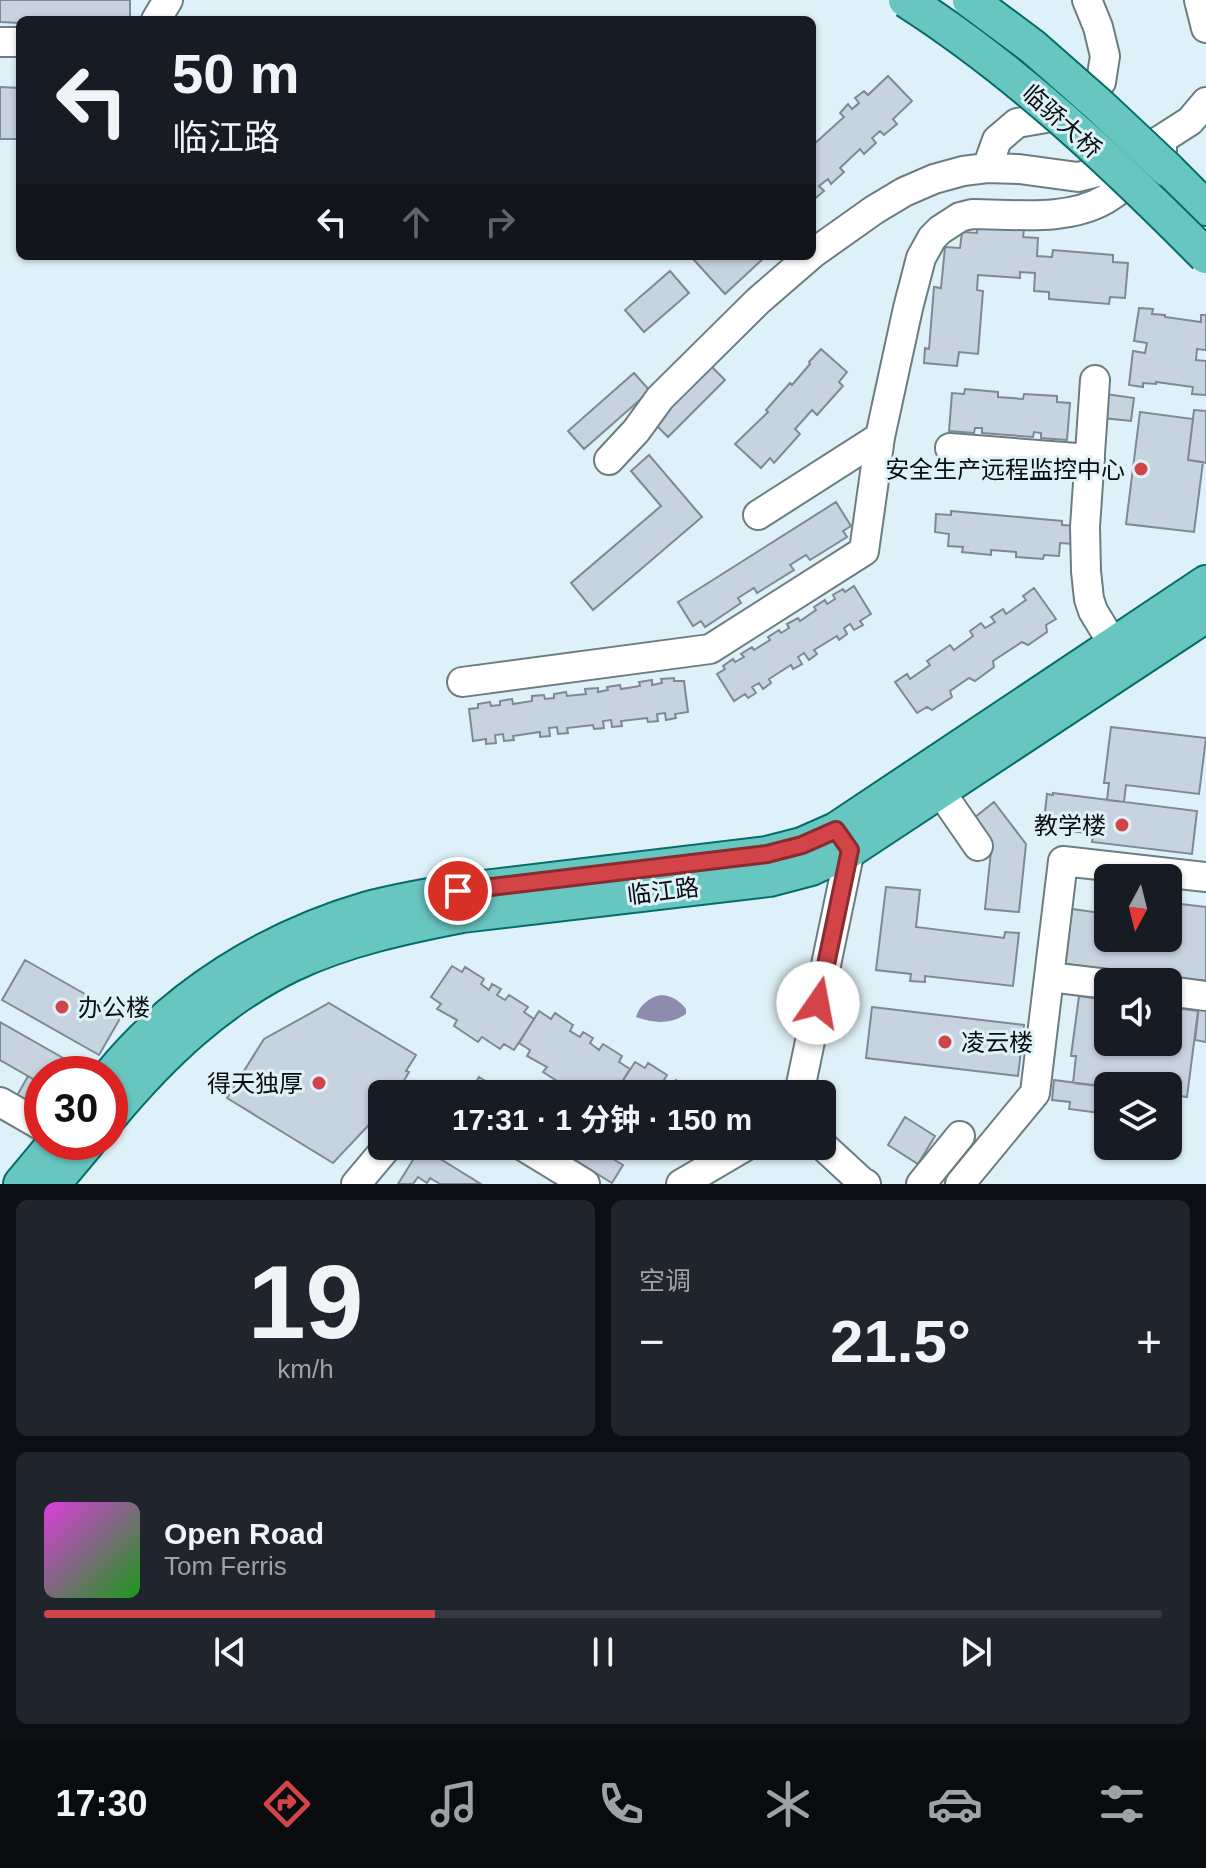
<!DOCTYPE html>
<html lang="zh">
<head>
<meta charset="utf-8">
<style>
  :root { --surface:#171b24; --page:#20242c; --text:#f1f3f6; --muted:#9ea1a6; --line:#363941; --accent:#d34449 }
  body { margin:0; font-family:Arial,"Noto Sans SC",sans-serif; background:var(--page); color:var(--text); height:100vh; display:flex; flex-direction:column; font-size:30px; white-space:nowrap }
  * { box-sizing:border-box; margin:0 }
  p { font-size:26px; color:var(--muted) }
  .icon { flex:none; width:44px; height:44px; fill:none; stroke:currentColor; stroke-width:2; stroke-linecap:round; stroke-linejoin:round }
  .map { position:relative; height:1184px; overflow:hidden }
  .details { display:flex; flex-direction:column; gap:16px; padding:16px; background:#0d0f14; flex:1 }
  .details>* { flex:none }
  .guide { position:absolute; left:16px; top:16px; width:800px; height:244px; border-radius:12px; box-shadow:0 2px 6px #0004; background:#171b24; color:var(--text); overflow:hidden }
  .needle { width:52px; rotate:187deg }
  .tools { position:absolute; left:1094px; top:864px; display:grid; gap:16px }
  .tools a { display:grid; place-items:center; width:88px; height:88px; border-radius:12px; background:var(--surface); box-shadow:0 2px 6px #0004; font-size:40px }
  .speed { position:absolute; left:24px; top:1056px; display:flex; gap:16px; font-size:40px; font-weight:700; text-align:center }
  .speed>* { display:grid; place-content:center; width:104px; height:104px; border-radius:50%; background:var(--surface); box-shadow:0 2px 6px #0004; line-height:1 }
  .speed .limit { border:12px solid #d22; background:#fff; color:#111 }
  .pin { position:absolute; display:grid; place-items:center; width:68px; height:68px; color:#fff; margin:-34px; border:4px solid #fff; border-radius:50%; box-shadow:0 2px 8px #0007 }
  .me { position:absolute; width:88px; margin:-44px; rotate:12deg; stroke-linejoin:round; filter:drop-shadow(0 0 6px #0008) }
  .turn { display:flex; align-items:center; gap:28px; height:168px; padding:0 24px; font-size:36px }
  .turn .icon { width:104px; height:104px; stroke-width:2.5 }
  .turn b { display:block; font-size:56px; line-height:68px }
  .lanes { display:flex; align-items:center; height:76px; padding:0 24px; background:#0003; justify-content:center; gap:40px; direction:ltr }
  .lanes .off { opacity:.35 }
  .big { font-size:60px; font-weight:700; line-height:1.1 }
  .details .widget { flex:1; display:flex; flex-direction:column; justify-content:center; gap:12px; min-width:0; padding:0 28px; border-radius:12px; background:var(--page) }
  .details .dial { align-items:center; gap:0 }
  .dial b { font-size:104px; line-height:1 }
  .song { display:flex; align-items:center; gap:24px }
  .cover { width:96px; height:96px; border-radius:12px; background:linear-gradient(135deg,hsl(300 70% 55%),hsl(120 70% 35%)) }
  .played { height:8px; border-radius:4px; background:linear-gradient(90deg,var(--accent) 35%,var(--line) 35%) }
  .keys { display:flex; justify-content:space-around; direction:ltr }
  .heat { display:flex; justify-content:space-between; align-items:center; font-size:44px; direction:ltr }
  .details .tiles { flex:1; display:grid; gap:16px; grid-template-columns:1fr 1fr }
  .widget:last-child { grid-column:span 2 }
  .trip { position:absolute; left:368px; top:1080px; width:468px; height:80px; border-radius:12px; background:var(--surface); box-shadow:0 2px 6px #0004; font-weight:700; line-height:80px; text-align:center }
  .menu { display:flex; height:128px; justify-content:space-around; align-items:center; background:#090b0e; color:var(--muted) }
  .menu .icon { width:56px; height:56px }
  .menu .on { color:var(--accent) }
  .menu b { font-size:36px; color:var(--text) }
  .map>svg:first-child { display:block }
  .water { fill:#8d8cae }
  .building { fill:#c8d3e0; stroke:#7f8995; stroke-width:2 }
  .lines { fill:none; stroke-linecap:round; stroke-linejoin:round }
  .minor-casing { stroke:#6c7d82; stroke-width:32 }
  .major-casing { stroke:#056d68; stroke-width:38 }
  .minor { stroke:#fff; stroke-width:28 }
  .major { stroke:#68c6c1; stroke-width:34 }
  .major-bridge-casing { stroke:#056d68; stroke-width:38; stroke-linecap:butt }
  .major-bridge { stroke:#68c6c1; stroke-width:34 }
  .route-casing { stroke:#892c2f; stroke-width:20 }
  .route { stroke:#d34449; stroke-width:14 }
  .poi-dot { fill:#d34449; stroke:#dff1f8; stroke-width:3 }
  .labels { text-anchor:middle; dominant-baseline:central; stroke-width:6; stroke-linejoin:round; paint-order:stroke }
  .street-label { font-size:24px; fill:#080e10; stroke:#dff1f8 }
  .poi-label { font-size:24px; fill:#080e10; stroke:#dff1f8; text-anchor:end }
</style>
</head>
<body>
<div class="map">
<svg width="1206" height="1184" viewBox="0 0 1206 1184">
  <rect width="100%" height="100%" fill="#dff1f8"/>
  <!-- water -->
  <path class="water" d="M661 995C672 996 679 1000 686 1009V1014C670 1025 653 1023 636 1017 639 1006 649 997 661 995Z"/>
  <!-- building -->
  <path class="building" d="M0 0H130V20H20V23L0 22Z
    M888 76 912 101 893 119 897 124 884 135 880 131 872 138 876 143 864 154 860 149 840 168 844 172 831 184 828 179 819 186 824 191 812 201V146L844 117 840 113 848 104 852 109 859 103 855 98 864 91 868 95Z
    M0 87 20 88V139H0Z
    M977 226 1024 230 1023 237 1038 238 1037 256 1052 257 1053 250 1113 255V262L1128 263 1125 298 1110 297 1109 304 1049 299V292L1034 291 1035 273 1020 272V278L978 275 977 290 983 291 978 354 959 352 957 366 924 363 925 348 929 349 934 287 941 288 945 247 960 248 962 232 977 233Z
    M698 256H766L725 294 694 260Z
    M670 271 689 293 644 332 625 310Z
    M1139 308 1153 309 1152 314 1165 315V317L1201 322V315H1206V350L1197 349 1196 360 1206 361V395L1192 394 1193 387 1156 382V384L1143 383V387L1129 385 1133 351 1145 353 1147 343 1134 341Z
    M821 349 847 372 839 382 843 386 817 415 812 410 795 429 800 434 774 463 770 458 761 468 735 444 768 412 766 410 790 383 792 385 810 364 809 362Z
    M711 366 725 380 668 437 654 423Z
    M634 373 650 391 584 449 568 431Z
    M965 389 998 392V397L1023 399 1024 394 1057 396V402L1070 403 1067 440 1041 438V433L1034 432 1033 437 982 433V428H975L974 433 949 431 952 393 964 394Z
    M1106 394 1134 398 1131 421 1103 418Z
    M1194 410 1206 411V463L1188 460Z
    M1140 412 1193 419 1188 460 1203 462 1194 532 1126 524Z
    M649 455 702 517 593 610 571 583 661 506 631 471Z
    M836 502 851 526 843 531 847 537 810 560 806 555 790 565 794 570 757 593 754 588 738 598 741 603 705 627 701 621 693 626 678 602Z
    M951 511 1062 521V525L1076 526 1074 544 1060 543 1059 556 1044 555 1043 559 1016 557V552L991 550V555L962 552 963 547 948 546 949 534 935 532 936 514 951 515Z
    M854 586 871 614 860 621 863 625 854 630 850 624 844 628 847 634 839 640 837 636 814 650 817 654 809 660 804 653 798 657 802 664 793 669 791 665 769 679 771 683 763 689 759 683 752 687 756 693 748 698 745 694 734 701 717 674 725 669 723 666 733 659 735 662 744 657 741 654 752 647 754 650 770 640 768 637 779 630 781 633 789 628 787 624 798 618 800 621 816 610 814 607 825 600 827 604 835 599 833 595 843 589 845 592Z
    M1034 588 1056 619 1046 625 1047 632 1028 645 1022 642 993 661 994 667 975 681 969 678 950 691 952 697 932 710 927 707 917 713 895 682 907 674 910 679 930 665 927 661 950 645 954 650 973 636 970 631 981 623 985 628 995 622 991 617 1003 609 1006 614 1026 600 1023 596Z
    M674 678V681H684L688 712 675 714 676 718 666 720 665 713 657 714 658 721 648 722 647 718 621 721 622 726 612 727 611 720 603 721 604 728 594 729 593 725 567 728 568 733 558 734 557 727 549 728 550 736 540 737V732L513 736 514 740 504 741 503 734 495 735 496 743 486 744V739L473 741 469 709 478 708V704L490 702 491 706 500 705V701L512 699 513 704 532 701V696L544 695 545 699 554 698V694L566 692 567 696 586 694 585 689 598 688V692L608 690 607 687 620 685 621 689 640 686 639 682 652 680V685L662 683 661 679Z
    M1111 727 1206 738 1199 794 1126 785 1124 802 1107 800 1109 783H1104Z
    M1053 793 1197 811 1192 854 1092 842 1093 834 1049 828V821H1044L1047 794 1053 795Z
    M994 802 1026 844 1019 912 985 909 992 841 974 818Z
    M886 887 920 890 916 927 1004 938 1005 932 1019 933 1013 986 925 976V982L910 981 911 974 876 970Z
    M1181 904 1206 907V981L1065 964 1072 909 1108 914V938H1168V921L1179 922Z
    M25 960 122 1015 99 1055 2 1000Z
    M452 966 462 972 465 967 484 979 481 984 489 990 492 984 501 989 497 995 505 1000 509 995 528 1007 524 1012 534 1019 514 1050 504 1044 500 1049 482 1037 478 1042 454 1026 457 1020 437 1009 441 1004 431 997Z
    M1202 981H1206V1042L1195 1040Z
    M1079 996 1108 1000V1042H1168V1007L1198 1011 1187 1097 1168 1094V1086L1108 1087 1073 1083 1076 1056H1071Z
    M329 1003 416 1055 406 1071 409 1072 396 1094H382V1111L333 1163 227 1098 264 1039Z
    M872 1007 1024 1025 1018 1076 866 1058Z
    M539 1011 551 1019 555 1013 573 1025 570 1031 580 1037 583 1032 593 1038 590 1043 599 1050 603 1044 622 1056 619 1062 630 1069 614 1094H587L576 1086 573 1091 543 1072 547 1067 527 1056 530 1050 519 1043Z
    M0 1022 72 1063 65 1074H42V1084L0 1060Z
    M635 1062 645 1068 648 1063 667 1075 664 1080 672 1085 676 1080 684 1085 681 1091 685 1094 615 1093Z
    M72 1063 83 1070 79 1074H65Z
    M28 1076 42 1084V1116L14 1101Z
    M479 1077 507 1094H469Z
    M1054 1080 1108 1087V1114L1069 1109 1070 1102 1052 1100Z
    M905 1117 935 1136 918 1164 888 1145Z
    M552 1146H591L623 1165 612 1183Z
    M421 1147 481 1184H440L430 1178 427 1183 418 1177 413 1184H398Z"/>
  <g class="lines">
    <!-- minor casing -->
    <g class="minor-casing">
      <path id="minor" d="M1199 0 1206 28
        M156 20 168 0
        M0 42H20
        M987 168 997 140 1017 123 1046 118 1084 104 1101 82 1105 56 1098 27 1087 0
        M812 254 874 210 904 192 934 179 963 171 987 168 1019 169 1078 177 1106 170 1162 139 1190 121 1206 102
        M1095 380 1085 527 1086 571 1089 599 1093 611 1113 644
        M950 448 1090 459
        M609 460 636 431 660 398 758 301 810 256
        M758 515 880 437
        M462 682 710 649 864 551 880 437 908 308 921 258 932 238 940 230 960 217 972 214C1015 214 1067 222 1106 199 1126 187 1143 171 1160 156L1162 151V139
        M940 791 978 846
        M1049 977 1108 984
        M1168 991 1206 996
        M799 1094 850 850 841 837
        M0 1102 42 1126
        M822 1145 861 1181 866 1184
        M523 1146 585 1184
        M356 1184 388 1146
        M681 1184 746 1146
        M921 1184 960 1136
        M960 1184 1035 1093 1063 861 1206 877"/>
    </g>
    <!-- major casing -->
    <g class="major-casing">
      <path id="major" d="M1167 169 1206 208
        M110 1076C176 995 268 938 368 909 398 901 428 896 458 891L767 854 802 845 836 830 1206 583
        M110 1116C161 1055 219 999 292 964 345 939 405 926 462 915L769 879 811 868 850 850 1206 615
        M21 1184 56 1142
        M53 1184 88 1142"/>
    </g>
    <!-- minor -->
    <use href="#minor" class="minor"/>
    <!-- major -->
    <use href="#major" class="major"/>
    <!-- major-bridge casing -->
    <g class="major-bridge-casing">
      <path id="major-bridge" d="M906 0C1017 71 1114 163 1206 256
        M970 0 1033 47 1100 106 1167 169"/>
    </g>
    <!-- major-bridge -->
    <use href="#major-bridge" class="major-bridge"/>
  </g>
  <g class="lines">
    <!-- route casing -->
    <g class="route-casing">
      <path id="route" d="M458 891 767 854 802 845 836 830 850 850 818 1003"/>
    </g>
    <!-- route -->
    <use href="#route" class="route"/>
  </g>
  <!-- markers -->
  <g class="poi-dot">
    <circle cx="1141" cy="469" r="8"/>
    <circle cx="1122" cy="825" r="8"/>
    <circle cx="62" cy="1007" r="8"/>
    <circle cx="945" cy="1042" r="8"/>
    <circle cx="319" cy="1083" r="8"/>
  </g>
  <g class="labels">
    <!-- street labels -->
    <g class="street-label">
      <text transform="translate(1062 121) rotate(42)">临骄大桥</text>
      <text transform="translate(663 891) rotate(-7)">临江路</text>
    </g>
    <!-- poi labels -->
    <g class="poi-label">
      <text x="1125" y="469">安全生产远程监控中心</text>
      <text x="1106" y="825">教学楼</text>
      <text x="78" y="1007" text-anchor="start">办公楼</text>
      <text x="961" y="1042" text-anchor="start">凌云楼</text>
      <text x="303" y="1083">得天独厚</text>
    </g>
  </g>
</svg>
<div class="tools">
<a><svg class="needle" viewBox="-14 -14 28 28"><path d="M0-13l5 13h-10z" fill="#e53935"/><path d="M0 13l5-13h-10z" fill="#9ea1a6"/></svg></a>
<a><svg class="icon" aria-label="sound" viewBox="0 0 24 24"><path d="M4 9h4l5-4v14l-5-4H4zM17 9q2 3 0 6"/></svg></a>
<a><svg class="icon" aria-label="layers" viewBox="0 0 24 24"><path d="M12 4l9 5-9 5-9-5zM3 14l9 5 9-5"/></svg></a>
</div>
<div class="speed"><div class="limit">30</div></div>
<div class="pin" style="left:458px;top:891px;background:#d93025"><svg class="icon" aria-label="arrive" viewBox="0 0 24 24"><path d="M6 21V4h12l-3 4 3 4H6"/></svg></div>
<svg class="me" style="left:818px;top:1003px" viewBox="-20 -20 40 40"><circle r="19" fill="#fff"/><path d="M0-13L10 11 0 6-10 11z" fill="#d34449"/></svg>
<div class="trip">17:31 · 1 分钟 · 150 m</div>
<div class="guide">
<div class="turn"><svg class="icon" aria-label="left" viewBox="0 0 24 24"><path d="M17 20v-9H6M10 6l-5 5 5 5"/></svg><div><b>50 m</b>临江路</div></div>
<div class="lanes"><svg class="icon" aria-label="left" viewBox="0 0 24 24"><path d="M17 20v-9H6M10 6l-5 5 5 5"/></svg><svg class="icon off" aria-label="ahead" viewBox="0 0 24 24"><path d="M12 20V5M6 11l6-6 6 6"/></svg><svg class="icon off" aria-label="right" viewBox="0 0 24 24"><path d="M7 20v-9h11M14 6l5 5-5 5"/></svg></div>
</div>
</div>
<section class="details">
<div class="tiles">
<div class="widget dial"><b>19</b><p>km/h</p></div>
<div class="widget"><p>空调</p>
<div class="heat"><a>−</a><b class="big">21.5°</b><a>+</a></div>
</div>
<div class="widget">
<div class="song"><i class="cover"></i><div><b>Open Road</b><p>Tom Ferris</p></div></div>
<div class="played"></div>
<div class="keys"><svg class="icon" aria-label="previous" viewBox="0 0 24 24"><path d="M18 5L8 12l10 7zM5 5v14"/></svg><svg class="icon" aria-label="pause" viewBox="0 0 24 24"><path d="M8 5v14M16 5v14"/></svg><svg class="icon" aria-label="next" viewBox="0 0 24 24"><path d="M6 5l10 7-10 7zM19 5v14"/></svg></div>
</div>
</div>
</section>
<nav class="menu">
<b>17:30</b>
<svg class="icon on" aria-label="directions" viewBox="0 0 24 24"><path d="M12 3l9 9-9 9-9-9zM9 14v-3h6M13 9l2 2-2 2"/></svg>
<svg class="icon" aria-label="music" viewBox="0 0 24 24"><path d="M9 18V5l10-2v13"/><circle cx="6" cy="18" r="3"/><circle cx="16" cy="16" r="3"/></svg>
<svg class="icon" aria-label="phone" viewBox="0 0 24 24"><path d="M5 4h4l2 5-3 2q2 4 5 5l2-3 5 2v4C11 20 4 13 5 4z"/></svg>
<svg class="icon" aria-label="climate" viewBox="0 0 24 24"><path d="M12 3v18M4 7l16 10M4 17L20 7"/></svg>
<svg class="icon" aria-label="car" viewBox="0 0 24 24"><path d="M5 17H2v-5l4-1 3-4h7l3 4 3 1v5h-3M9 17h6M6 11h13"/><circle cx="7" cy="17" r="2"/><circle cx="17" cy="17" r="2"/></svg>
<svg class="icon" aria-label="filters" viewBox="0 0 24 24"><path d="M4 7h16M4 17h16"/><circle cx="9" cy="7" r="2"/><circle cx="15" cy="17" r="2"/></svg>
</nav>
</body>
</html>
